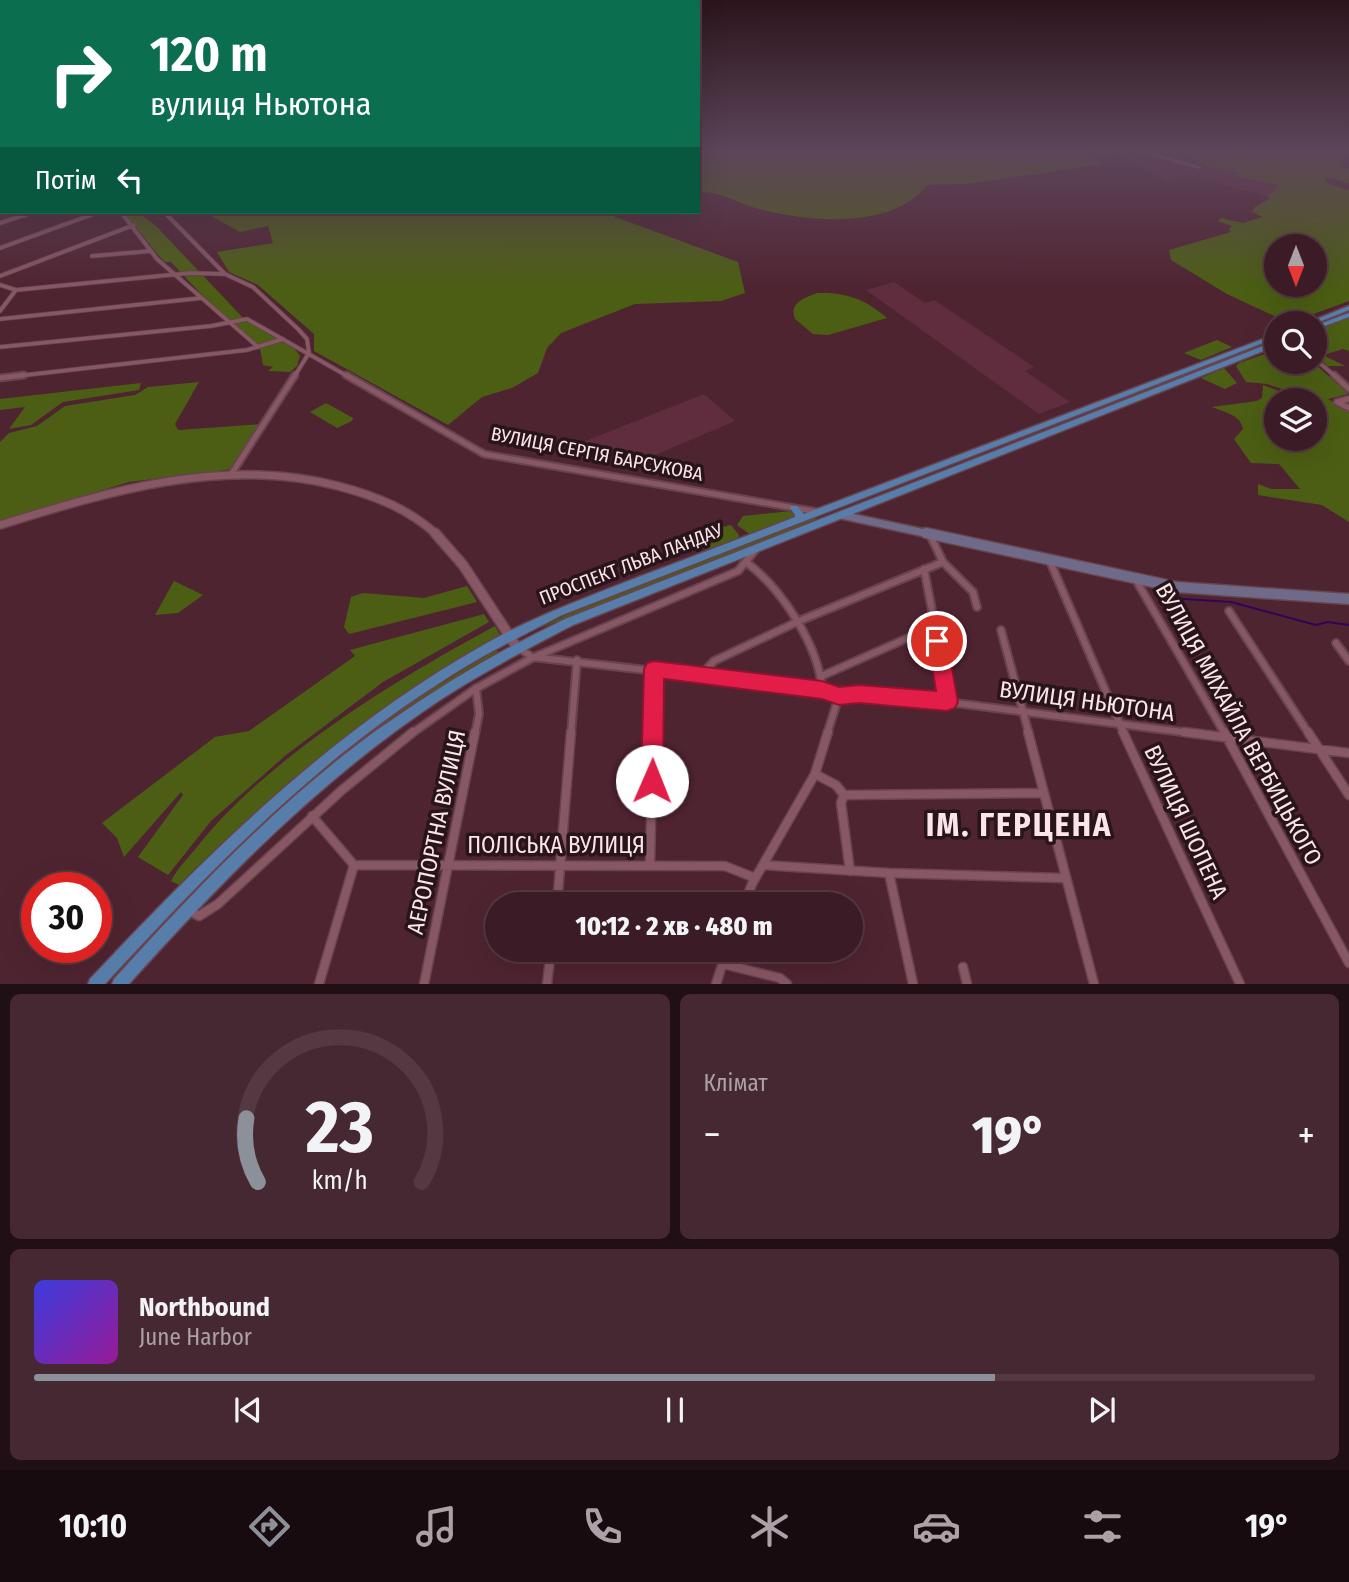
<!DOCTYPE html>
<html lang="uk">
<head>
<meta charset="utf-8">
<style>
  :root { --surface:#3b1b25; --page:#462832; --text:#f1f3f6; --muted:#aca1a7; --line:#543942; --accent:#8c9099 }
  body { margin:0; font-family:"Fira Sans Condensed",sans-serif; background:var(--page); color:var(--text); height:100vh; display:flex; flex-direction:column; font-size:26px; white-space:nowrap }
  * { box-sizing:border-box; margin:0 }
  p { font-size:23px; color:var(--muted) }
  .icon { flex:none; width:38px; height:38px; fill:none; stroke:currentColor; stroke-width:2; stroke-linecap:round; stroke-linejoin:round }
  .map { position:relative; height:984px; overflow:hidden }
  .panel { display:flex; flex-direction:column; gap:10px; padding:10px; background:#200f14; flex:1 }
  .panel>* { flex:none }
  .banner { position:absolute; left:0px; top:0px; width:700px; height:214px; box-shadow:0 7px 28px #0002,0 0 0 2px var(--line); background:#0b6e4f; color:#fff; overflow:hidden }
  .needle { width:46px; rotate:180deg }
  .controls { position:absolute; left:1264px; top:234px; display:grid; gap:14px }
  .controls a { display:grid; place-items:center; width:63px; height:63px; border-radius:50%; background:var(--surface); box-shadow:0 7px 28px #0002,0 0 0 2px var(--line); font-size:35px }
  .speed { position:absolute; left:21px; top:872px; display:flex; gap:14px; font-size:35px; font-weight:700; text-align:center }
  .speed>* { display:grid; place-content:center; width:91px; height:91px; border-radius:50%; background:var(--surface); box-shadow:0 7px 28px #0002,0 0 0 2px var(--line); line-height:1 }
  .speed .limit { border:10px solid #d22; background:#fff; color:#111 }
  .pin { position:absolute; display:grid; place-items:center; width:60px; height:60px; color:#fff; margin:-30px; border:4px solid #fff; border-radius:50%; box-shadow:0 2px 7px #0007 }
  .me { position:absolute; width:77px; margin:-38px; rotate:1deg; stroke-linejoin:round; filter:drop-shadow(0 0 5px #0008) }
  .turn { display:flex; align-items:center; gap:24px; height:147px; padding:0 35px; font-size:32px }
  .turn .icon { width:91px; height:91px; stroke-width:2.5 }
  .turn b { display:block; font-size:49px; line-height:60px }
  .then { display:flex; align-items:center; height:66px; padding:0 35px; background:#0003; gap:14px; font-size:26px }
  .big { font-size:52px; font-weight:800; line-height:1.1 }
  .panel .widget { flex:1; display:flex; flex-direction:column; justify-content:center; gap:10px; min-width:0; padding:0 24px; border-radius:10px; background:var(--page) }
  .panel .dial { align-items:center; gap:0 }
  .dial svg { height:182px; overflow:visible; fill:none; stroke:var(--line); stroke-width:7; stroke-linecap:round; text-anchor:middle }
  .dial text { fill:var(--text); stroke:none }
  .song { display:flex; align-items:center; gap:21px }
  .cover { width:84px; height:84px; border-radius:10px; background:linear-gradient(135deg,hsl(240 70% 55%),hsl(300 70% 35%)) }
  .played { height:7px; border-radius:4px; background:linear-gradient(90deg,var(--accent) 75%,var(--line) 75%) }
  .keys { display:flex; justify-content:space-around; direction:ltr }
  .heat { display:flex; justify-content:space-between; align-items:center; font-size:38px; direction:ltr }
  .panel .tiles { flex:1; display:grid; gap:10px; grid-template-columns:1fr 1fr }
  .widget:last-child { grid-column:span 2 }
  .trip { position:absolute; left:485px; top:892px; width:378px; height:70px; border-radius:35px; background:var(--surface); box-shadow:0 7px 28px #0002,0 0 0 2px var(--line); font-weight:800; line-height:70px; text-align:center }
  .dock { display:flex; height:112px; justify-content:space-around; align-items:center; background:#180b0f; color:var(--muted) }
  .dock .icon { width:49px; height:49px }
  .dock .active { color:var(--accent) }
  .dock b { font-size:32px; color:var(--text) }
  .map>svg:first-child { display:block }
  .built { fill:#5f2d3d }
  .green { fill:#4c5e14; fill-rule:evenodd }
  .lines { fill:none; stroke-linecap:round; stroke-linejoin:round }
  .stream { stroke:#320458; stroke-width:2 }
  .taxiway { fill:#916e78; fill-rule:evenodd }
  .minor-far3-casing { stroke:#67444f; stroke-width:5 }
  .minor-far2-casing { stroke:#67444f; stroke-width:9 }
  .minor-far1-casing { stroke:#67444f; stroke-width:10 }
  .minor-casing { stroke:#67444f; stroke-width:11 }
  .tertiary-far1-casing { stroke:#67444f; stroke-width:10 }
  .tertiary-casing { stroke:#67444f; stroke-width:12 }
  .secondary-far1-casing { stroke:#67444f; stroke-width:10 }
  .secondary-casing { stroke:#67444f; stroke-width:13 }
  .primary-casing { stroke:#67444f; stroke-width:3 }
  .minor-far3 { stroke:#875764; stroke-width:3.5 }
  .minor-far2 { stroke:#875764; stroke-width:5 }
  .minor-far1 { stroke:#875764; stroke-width:6 }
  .minor { stroke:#875764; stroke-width:8 }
  .tertiary-far1 { stroke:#875764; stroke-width:7 }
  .tertiary { stroke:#875764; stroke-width:9 }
  .secondary-far1 { stroke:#6f6a87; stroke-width:7 }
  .secondary { stroke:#6f6a87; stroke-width:10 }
  .primary { fill:#577eaa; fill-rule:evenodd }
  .route { fill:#e11d48; stroke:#92132f; stroke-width:2 }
  .labels { text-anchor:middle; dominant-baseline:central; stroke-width:7; stroke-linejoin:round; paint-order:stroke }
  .street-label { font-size:19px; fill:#fce5ea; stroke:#28151a }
  .near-street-label { font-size:23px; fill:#fce5ea; stroke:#28151a }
  .near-district-label { font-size:32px; font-weight:bold; letter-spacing:2px; fill:#fce5ea; stroke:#28151a }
</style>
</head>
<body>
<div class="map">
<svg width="1349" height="984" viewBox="0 0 1349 984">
  <rect width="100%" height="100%" fill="#4f2431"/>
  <!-- built -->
  <path class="built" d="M1111 151H1349V157L1319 170 1327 182 1305 206 1186 175 1170 183Z
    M894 282 925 303 934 300 1034 367 1025 371 1070 402 1039 414 866 290Z
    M704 394 735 421 625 468 620 463 563 457 560 451Z"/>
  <!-- green -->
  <path class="green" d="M698 151H1072L1088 155 1103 164 968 184 927 185C893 230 808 222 759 209 737 203 721 191 698 192Z
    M1163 151H1349V157L1343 160 1346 162 1341 166 1349 169V183L1324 177 1328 184 1349 190V301L1289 323 1227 294 1171 260 1169 250 1231 232 1229 229 1232 226 1218 221 1221 218 1243 223 1263 217 1252 212 1255 207 1271 198 1267 197 1280 185 1235 176 1242 173 1210 167 1205 166 1207 163ZM1276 247H1314V285H1276Z
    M122 212H138L156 226 246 321 295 349 300 356 297 366 290 372 268 371 273 367 263 365 260 348 222 316 171 262H165C149 247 139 227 122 212Z
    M204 212H602L738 262 745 293 721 301 635 304 561 333 547 348 538 373 512 388 482 397 448 425 314 351V334L258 285 229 272 217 252 273 243 268 226 240 232Z
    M817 293C846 292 865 299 887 318L828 335 813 334 795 319C789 303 804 298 817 293Z
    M1349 317V351L1343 349 1323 355 1345 366H1327L1314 352V335L1321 329Z
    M1217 340 1232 347 1201 360 1184 353Z
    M1276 350V362H1313L1348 394 1328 399 1349 411V522L1322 505 1258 495V484L1271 489H1300L1279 464 1251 463 1234 439 1243 429C1241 415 1224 412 1212 407L1257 401 1262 398 1263 385 1300 399 1309 398 1267 384 1246 382 1236 366 1239 363ZM1276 401H1314V439H1276Z
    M1237 353 1239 354 929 473Z
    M1224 368 1237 383 1225 389 1201 378Z
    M199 382 175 424 178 430 262 424 233 469 129 482 0 521V442L9 433 37 426 65 406 135 395 148 387Z
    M141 383 139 390 63 402 31 425 9 429 25 407 0 410V399Z
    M326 403 353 418 352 421 337 428 310 412Z
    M792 511 798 516 751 535 737 525 743 516Z
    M815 518 817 519 538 629 566 615Z
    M731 525 739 535 738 540 705 550C706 532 715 528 731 525Z
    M174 581 203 595 178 613 155 615Z
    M467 586 477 602 349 634 344 627 351 597 363 593 424 598Z
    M484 614 489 622 383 682 286 755 211 821 168 875 138 857 183 795 181 792 124 857 117 838 102 823 215 737 249 731 355 656 350 650Z
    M495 626 501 637C465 659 427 680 391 705 315 758 244 819 179 885L171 881C177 869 188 858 197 847 267 758 395 680 495 626Z
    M497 650 498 652C382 718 285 803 189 895 278 798 382 715 497 650Z"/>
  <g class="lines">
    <!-- stream -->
    <path class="stream" d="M1169 598 1231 602 1316 625 1328 622 1349 625"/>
    <!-- taxiway -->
    <path class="taxiway" d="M1135 151H1148L1202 167 1198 169Z"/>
    <!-- minor-far3 casing -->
    <g class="minor-far3-casing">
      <path id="minor-far3" d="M121 212 157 259 258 347
        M164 212 225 274 253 287 298 329 307 339 309 353
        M0 223 34 212
        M0 248 99 212
        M92 256 151 251
        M0 276 134 225
        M0 285 16 290 190 273 225 274
        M0 311 16 290
        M0 319 202 298
        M0 347 211 326 247 319 349 377
        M1314 358 1336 377
        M8 377 247 350 283 339
        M294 377 309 353"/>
    </g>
    <!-- minor-far2 casing -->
    <g class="minor-far2-casing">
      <path id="minor-far2" d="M346 375 484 454 818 512
        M1334 375 1349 389
        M0 378 24 375
        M1337 402 1349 408
        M1337 402 1349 399
        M232 473 295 375"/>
    </g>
    <!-- minor-far1 casing -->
    <g class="minor-far1-casing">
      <path id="minor-far1" d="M930 535 943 562 973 592 977 607
        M1049 559 1124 734
        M746 562C782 589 819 646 822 690
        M1136 580 1225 734
        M1229 611 1309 734
        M1001 630 1029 734
        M938 641 947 702
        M1336 643 1349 661
        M519 648 532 657 822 690 839 696 859 694 947 702 1198 734
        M702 674 714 661 799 621 943 562
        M824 675 935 626 924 569
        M411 734 475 689 532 658 738 571 756 549
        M475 734 479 714 476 688
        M571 734 577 660
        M653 734 654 669
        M827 734 839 696"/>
    </g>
    <!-- minor casing -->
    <g class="minor-casing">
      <path id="minor" d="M1028 732 1094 984
        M1123 732 1240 984
        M1184 732 1349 753
        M1224 732 1349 963
        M1308 732 1349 795
        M815 774 836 785 844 795 1042 793
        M844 795 841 803 850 871
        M312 816 354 865 319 984
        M354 865 725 866 755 878
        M650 865 653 732
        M763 865 889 873 1063 878
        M889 873 913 984
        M557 905 571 732
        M744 905 752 884 815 774 828 732
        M189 911 199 916 218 904 342 790 413 732
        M723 964 780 978 787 984
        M963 967 967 984
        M424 984 475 732
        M547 984 551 950
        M716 984 727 950"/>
    </g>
    <!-- tertiary-far1 casing -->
    <g class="tertiary-far1-casing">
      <path id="tertiary-far1" d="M0 525C110 491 223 456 338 486 376 496 409 509 437 535"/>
    </g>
    <!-- tertiary casing -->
    <g class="tertiary-casing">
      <path id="tertiary" d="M435 533 463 565 516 646"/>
    </g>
    <!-- secondary-far1 casing -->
    <g class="secondary-far1-casing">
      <path id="secondary-far1" d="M841 515 934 535"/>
    </g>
    <!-- secondary casing -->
    <g class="secondary-casing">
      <path id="secondary" d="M926 533 1176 587 1349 599"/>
    </g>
    <!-- primary casing -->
    <g class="primary-casing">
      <path id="primary" d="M1349 306V310L1314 324H1304Z
        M1349 313V317L1314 330V326Z
        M1276 334V338L562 615C517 638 473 660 432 688 308 768 205 876 105 984H88L90 979C210 851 331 731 485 644 533 617 585 598 636 578 689 558 742 538 795 517V515L790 508 791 506H797L804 514Z
        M1276 341V346L573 625C529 648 485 671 443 698 324 776 224 878 129 984H112L114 979C195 890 279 801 377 730 416 703 457 676 499 653 521 641 543 630 565 619Z"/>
    </g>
    <!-- minor-far3 -->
    <use href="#minor-far3" class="minor-far3"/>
    <!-- minor-far2 -->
    <use href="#minor-far2" class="minor-far2"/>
    <!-- minor-far1 -->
    <use href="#minor-far1" class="minor-far1"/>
    <!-- minor -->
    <use href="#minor" class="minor"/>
    <!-- tertiary-far1 -->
    <use href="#tertiary-far1" class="tertiary-far1"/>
    <!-- tertiary -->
    <use href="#tertiary" class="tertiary"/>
    <!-- secondary-far1 -->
    <use href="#secondary-far1" class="secondary-far1"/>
    <!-- secondary -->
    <use href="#secondary" class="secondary"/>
    <!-- primary -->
    <use href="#primary" class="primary"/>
  </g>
  <!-- sky -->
  <linearGradient id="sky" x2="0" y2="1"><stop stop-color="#2b141b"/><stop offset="0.52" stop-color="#5d455a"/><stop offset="1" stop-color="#5d455a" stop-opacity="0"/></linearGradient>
  <rect width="1349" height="289" fill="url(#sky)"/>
  <!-- route -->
  <path class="route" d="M937 633 944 635 947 641 958 702 955 708 947 711 859 703 839 705 822 699 664 679 663 781 660 789 652 792 644 789 641 781 644 669 647 663 654 661 822 681 839 687 859 685 936 691 928 641 931 635Z"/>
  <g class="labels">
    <!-- street labels -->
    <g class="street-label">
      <text transform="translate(597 454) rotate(11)">ВУЛИЦЯ СЕРГІЯ БАРСУКОВА</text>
      <text transform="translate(631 564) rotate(-21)">ПРОСПЕКТ ЛЬВА ЛАНДАУ</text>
    </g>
    <!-- near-street labels -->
    <g class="near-street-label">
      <text transform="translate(1087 701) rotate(8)">ВУЛИЦЯ НЬЮТОНА</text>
      <text transform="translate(1239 724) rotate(61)">ВУЛИЦЯ МИХАЙЛА ВЕРБИЦЬКОГО</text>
      <text transform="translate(1186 822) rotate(65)">ВУЛИЦЯ ШОПЕНА</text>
      <text transform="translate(436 832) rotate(-78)">АЕРОПОРТНА ВУЛИЦЯ</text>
      <text x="556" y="845">ПОЛІСЬКА ВУЛИЦЯ</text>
    </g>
    <!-- near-district labels -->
    <g class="near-district-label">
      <text x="1019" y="825">ІМ. ГЕРЦЕНА</text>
    </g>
  </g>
</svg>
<div class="controls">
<a><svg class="needle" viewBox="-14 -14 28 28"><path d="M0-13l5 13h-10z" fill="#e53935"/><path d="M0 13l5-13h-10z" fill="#aca1a7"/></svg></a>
<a><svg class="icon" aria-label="search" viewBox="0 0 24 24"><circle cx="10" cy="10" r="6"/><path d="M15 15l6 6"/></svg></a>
<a><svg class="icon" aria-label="layers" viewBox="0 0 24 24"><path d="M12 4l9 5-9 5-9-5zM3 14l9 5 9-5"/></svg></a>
</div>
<div class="speed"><div class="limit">30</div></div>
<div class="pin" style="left:937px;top:641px;background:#d93025"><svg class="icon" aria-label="arrive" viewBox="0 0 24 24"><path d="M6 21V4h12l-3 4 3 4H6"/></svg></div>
<svg class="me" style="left:652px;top:781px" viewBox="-20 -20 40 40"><circle r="19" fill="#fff"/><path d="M0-13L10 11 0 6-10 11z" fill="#e11d48"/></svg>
<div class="trip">10:12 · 2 хв · 480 m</div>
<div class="banner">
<div class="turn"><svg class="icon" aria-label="right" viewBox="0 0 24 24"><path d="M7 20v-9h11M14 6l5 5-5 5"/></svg><div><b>120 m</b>вулиця Ньютона</div></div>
<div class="then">Потім<svg class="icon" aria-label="left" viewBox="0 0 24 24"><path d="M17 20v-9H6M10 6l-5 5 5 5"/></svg></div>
</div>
</div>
<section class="panel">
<div class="tiles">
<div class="widget dial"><svg viewBox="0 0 100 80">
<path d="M14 69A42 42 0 1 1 86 69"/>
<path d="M14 69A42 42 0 0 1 9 41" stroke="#8c9099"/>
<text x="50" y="56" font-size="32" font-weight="700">23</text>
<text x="50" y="72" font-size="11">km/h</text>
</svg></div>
<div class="widget"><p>Клімат</p>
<div class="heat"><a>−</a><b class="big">19°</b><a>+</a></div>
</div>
<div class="widget">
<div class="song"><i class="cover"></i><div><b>Northbound</b><p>June Harbor</p></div></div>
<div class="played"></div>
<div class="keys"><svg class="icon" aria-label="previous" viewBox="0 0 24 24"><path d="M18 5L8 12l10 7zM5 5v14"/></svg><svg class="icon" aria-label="pause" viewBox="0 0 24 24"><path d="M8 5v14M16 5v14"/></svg><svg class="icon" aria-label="next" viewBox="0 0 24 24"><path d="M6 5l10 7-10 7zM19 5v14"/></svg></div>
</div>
</div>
</section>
<nav class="dock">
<b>10:10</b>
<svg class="icon active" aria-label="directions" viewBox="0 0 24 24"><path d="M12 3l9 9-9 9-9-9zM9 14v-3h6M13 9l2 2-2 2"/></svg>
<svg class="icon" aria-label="music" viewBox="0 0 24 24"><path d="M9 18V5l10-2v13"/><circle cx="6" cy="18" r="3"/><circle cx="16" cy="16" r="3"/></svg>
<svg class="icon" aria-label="phone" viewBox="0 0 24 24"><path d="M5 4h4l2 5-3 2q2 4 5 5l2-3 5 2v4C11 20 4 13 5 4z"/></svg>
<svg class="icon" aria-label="climate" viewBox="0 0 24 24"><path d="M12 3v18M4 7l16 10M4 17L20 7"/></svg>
<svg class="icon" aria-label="car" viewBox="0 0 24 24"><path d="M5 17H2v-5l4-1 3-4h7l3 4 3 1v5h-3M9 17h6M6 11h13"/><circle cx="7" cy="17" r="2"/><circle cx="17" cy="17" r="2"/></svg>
<svg class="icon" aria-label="filters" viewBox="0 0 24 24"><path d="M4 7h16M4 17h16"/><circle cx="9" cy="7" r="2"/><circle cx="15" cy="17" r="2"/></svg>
<b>19°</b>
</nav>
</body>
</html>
